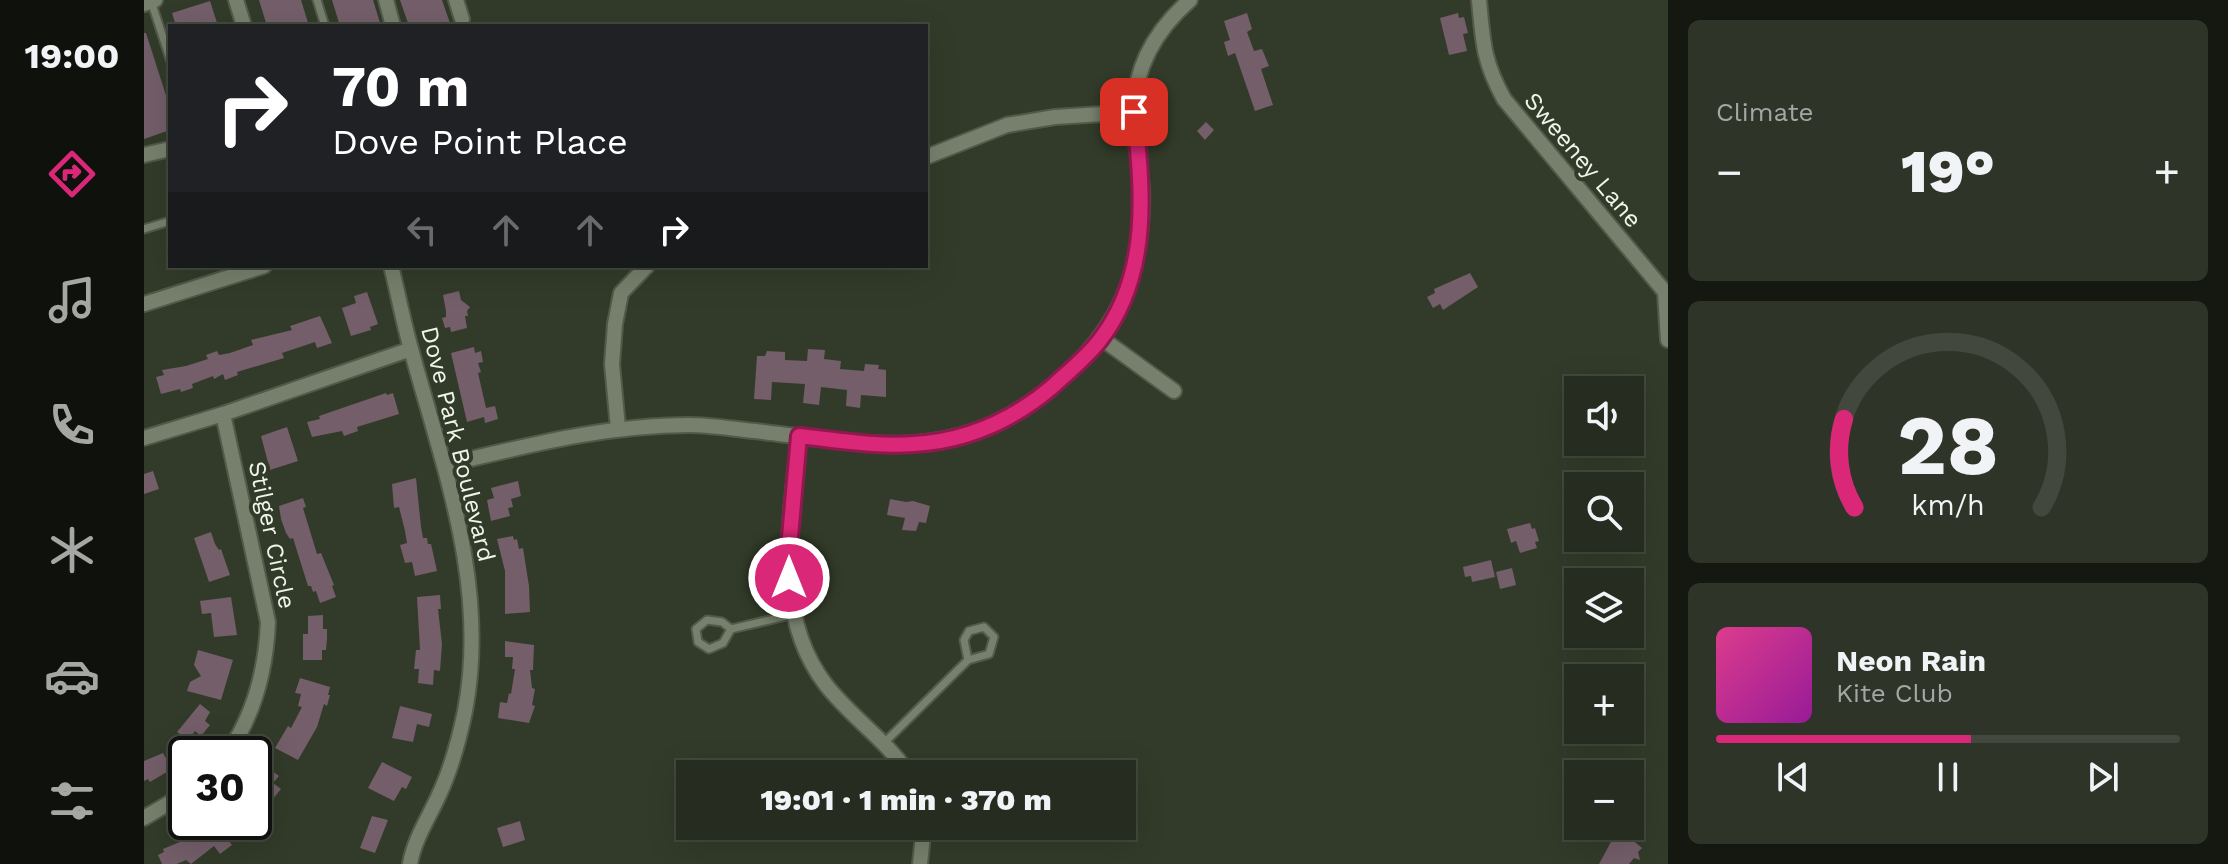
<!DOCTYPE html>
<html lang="en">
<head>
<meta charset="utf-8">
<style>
  :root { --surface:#262c1f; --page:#2e3428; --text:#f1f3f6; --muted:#a4a7a4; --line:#42483d; --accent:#db2777 }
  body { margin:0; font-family:"Work Sans",sans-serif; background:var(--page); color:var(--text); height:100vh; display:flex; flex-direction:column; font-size:30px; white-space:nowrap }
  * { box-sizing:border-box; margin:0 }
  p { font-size:26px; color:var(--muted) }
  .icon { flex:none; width:44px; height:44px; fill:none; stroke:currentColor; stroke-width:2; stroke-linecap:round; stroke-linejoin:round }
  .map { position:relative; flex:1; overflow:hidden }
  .drawer { display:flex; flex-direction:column; gap:20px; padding:20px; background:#151811; width:560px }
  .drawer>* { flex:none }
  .guide { position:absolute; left:24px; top:24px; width:760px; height:244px; border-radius:0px; box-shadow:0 8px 32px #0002,0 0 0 2px var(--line); background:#202124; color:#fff; overflow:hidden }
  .tools { position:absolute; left:1420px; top:376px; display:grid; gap:16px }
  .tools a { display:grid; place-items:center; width:80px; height:80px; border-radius:0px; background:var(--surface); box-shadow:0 8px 32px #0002,0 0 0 2px var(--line); font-size:40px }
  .speed { position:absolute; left:24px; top:736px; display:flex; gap:16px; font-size:40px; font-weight:700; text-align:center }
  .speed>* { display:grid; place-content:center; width:104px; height:104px; border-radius:50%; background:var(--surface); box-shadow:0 8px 32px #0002,0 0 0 2px var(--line); line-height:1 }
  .speed .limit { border:4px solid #111; border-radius:12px; background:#fff; color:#111 }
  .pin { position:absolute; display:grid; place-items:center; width:68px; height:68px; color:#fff; margin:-34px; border-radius:16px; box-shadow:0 4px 12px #0006 }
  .me { position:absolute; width:88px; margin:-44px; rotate:0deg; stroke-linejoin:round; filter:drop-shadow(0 0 6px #0008) }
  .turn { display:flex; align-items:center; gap:28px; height:168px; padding:0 32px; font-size:36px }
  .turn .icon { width:104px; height:104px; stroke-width:2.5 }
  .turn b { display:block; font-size:56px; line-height:68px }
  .lanes { display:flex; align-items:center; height:76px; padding:0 32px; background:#0003; justify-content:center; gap:40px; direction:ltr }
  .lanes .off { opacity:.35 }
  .big { font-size:60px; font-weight:800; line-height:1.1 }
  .drawer .card { flex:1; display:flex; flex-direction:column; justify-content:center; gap:12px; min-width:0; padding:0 28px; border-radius:12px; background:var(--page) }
  .drawer .dial { align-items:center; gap:0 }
  .dial svg { height:208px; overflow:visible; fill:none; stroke:var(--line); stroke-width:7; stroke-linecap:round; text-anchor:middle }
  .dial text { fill:var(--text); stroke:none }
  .song { display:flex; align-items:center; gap:24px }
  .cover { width:96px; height:96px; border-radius:12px; background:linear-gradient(135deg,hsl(330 70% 55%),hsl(300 70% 35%)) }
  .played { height:8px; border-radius:4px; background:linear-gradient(90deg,var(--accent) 55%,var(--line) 55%) }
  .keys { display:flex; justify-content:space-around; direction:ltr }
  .heat { display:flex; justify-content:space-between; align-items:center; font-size:44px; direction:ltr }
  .trip { position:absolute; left:532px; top:760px; width:460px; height:80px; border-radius:0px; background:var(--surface); box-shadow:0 8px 32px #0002,0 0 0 2px var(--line); font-weight:800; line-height:80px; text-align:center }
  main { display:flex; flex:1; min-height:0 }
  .menu { display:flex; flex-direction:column; width:144px; justify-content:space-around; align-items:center; background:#0f120c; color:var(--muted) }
  .menu .icon { width:56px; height:56px }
  .menu .active { color:var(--accent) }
  .menu b { font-size:36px; color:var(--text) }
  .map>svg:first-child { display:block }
  .building { fill:#735e69 }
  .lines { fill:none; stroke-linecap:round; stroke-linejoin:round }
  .lane-casing { stroke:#52594a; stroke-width:11 }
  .street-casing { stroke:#52594a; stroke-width:18 }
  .lane { stroke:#76806c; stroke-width:7 }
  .street { stroke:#76806c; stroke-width:14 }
  .route-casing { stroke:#8e194d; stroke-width:20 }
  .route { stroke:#db2777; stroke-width:14 }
  .labels { text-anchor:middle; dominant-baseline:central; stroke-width:8; stroke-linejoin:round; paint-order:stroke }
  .street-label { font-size:24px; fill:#f0f5ea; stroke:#323b29 }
</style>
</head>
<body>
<main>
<nav class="menu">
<b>19:00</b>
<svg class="icon active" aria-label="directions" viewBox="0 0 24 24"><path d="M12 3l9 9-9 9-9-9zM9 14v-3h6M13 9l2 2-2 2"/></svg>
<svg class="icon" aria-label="music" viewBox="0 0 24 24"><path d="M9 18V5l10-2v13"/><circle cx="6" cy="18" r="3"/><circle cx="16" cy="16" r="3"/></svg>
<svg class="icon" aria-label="phone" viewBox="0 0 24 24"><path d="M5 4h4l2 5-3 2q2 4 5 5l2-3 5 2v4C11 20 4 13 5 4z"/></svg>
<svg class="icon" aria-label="climate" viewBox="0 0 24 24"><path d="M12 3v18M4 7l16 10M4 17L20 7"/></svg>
<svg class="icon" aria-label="car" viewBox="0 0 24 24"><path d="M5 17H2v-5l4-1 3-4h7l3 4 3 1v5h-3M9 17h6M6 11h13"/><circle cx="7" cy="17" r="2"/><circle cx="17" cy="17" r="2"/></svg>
<svg class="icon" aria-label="filters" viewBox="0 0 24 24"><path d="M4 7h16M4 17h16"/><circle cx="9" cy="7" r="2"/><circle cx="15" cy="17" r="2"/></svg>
</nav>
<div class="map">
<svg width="1524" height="864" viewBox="0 0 1524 864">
  <rect width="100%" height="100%" fill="#323b29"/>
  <!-- building -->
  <path class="building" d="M115 0H157L165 26H123Z
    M188 0H229L237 26H196Z
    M256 0H298L307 26H265Z
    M66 1 74 26H32L28 13Z
    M1103 13 1108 29 1103 32 1110 51 1118 49 1125 66 1117 69 1129 105 1111 111 1091 53 1084 56 1080 42 1086 40 1080 21Z
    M1314 13 1315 18 1320 17 1324 33 1319 34 1323 51 1305 55 1296 18Z
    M0 33H2L26 108V130L0 139Z
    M1062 122 1070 130 1061 140 1053 131Z
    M1326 273 1334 287 1299 310 1296 304 1289 308 1283 297 1291 293 1290 289Z
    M315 291 317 300 326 307 323 311 324 316H321L323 328 307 332 306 327 301 328 298 318 302 317V311L299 295Z
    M223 292 234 324 226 327 227 330 207 336 198 308 212 303 210 296Z
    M176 316 188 343 173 348 171 342 138 353 140 358 93 372 94 375 81 380 79 374 70 379 69 376 48 384 49 388 37 392 36 389 17 394 12 377 20 375 18 370 42 366 64 359 62 355 73 351 75 355 86 353 109 345 107 340 148 330 146 326Z
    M330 347 331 353 337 351 339 362 334 363 337 372 334 373 342 408 351 406 354 419 341 423 340 417 323 422 307 353Z
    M664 349 681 350 680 359 697 361 696 369 720 371 721 364 735 365 734 369 742 370V397L717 395 716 408 702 406 703 390 677 387 675 405 659 403 661 384 628 382 627 400 610 399 613 356H621L623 351 641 352V360L663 361Z
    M242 393 243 395 249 393 255 414 213 427 214 431 200 436 198 431 168 437 163 422 176 419 175 416Z
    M143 427 154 461 126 470 117 436Z
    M9 471 15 489 0 494V474Z
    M272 478 277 527 279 538H283L284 544H287L293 571 271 576 268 562 261 563 256 545 263 543 261 531 255 507 250 508 248 484Z
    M374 481 377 496 367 499 369 507 364 508 366 516 347 521 343 500 350 498 347 488Z
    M159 498 162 507 159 508 173 554 177 553 190 585 188 586 192 597 176 603 172 591 169 592 167 586H164L149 538 146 539 142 533 137 519 135 506Z
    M746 499 762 502 769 501 786 506 782 523 775 522 772 531 758 530 761 518 743 515Z
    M1386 523 1388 529 1391 528 1395 541 1391 542 1393 548 1376 553 1372 541 1367 543 1363 529Z
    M67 532 71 544 75 550 77 549 86 575 65 582 50 538Z
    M369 536 370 540 373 539 375 549 379 548 385 586 386 612 361 614V571L353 539Z
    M1347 560 1351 577 1328 582 1327 576 1321 577 1319 567Z
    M1368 568 1372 585 1356 589 1352 572Z
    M296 595 297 609H294L298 644 296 671 290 670 289 685 274 683 275 669H270L272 650H276L273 597Z
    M87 597 93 635 70 637 67 613 58 614 56 601Z
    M179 615V629H183V639L182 650H178V660H159V634H164V616Z
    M361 641 390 645 389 670H386L388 688 391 689 388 705 391 706 385 723 354 718 356 702 363 703 365 693 367 694 371 669H368L369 657H361Z
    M54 650 89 660 77 700 43 691 46 682 57 676 50 665Z
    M156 678 186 687 184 695H186L183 706 180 704 173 727 154 760 131 748 144 726 147 728 158 707 154 706 157 694 151 693Z
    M56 704 66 712 61 721 66 725 57 736 51 731 44 740 33 732Z
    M256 706 288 714 285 727 273 724 269 742 248 738Z
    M19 753 28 769 6 782 4 779 0 781V761Z
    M238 762 268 777 262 789 258 787 250 801 224 788Z
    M119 764 135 776 129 783 137 789 128 800 121 795 110 810V780Z
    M228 816 244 820 231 853 216 848Z
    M376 821 381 840 359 847 353 828Z
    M76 822H85L91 830 82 837 88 845 76 854 70 846 47 864 42 860 33 864H18L14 855 20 852 19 849 43 839 44 841 59 830 62 833Z
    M1476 830 1498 848 1494 852 1496 860 1490 858 1485 864H1455L1468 840 1465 835 1472 834Z"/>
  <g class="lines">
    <!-- lane casing -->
    <g class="lane-casing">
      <path id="lane" d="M173 0 181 26
        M7 1 26 59
        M0 229 26 221
        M587 629 579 643 565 649 554 642 552 629 563 620 578 622 587 629 651 614
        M741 742 824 660 845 654 850 637 840 627 825 631 820 640 824 660"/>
    </g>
    <!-- street casing -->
    <g class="street-casing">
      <path id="street" d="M92 0 100 26
        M242 0 249 26
        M312 0 318 19
        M1335 0C1339 42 1339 61 1360 99L1521 292 1524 340
        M0 4 11 0
        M0 155 26 149
        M782 157 863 125 911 117 990 112
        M247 266C254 293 259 321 267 349 299 467 345 586 321 711 315 740 307 770 294 797 284 819 270 840 266 864
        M0 304 120 266
        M957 338 1030 391
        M79 414 124 622C122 670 111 714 83 754
        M474 428 468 364 471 324 477 293 503 266
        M655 436C647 518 627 614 682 685 707 717 742 740 765 774
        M0 438 79 414 267 349
        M301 465C382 446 461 425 545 425 567 425 590 429 611 431 730 445 817 466 915 380 949 351 976 317 988 272 996 245 999 216 998 188 996 162 989 136 990 110 991 65 1013 29 1046 0
        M0 818 42 793
        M776 864 780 826"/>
    </g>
    <!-- lane -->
    <use href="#lane" class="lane"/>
    <!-- street -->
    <use href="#street" class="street"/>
  </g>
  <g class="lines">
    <!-- route casing -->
    <g class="route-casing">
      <path id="route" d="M645 578V548L655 436C693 440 733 447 770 444 822 441 869 420 908 387 924 372 942 358 956 340 1007 274 999 190 990 112"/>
    </g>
    <!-- route -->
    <use href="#route" class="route"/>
  </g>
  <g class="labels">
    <!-- street labels -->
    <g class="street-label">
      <text transform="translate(1439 160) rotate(50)">Sweeney Lane</text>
      <text transform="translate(314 444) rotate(76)">Dove Park Boulevard</text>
      <text transform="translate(128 535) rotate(78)">Stilger Circle</text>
    </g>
  </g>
</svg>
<div class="tools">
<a><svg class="icon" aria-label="sound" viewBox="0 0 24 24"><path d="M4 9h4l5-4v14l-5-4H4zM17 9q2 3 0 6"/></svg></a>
<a><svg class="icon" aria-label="search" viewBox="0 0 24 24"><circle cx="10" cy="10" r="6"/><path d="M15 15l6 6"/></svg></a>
<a><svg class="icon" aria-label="layers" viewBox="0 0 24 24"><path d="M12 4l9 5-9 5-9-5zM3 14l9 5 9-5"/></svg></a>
<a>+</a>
<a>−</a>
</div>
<div class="speed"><div class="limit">30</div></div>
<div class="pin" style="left:990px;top:112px;background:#d93025"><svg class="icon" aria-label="arrive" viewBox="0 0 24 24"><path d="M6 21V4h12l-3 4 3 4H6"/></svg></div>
<svg class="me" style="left:645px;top:578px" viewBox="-20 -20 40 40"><circle r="17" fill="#db2777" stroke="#fff" stroke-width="3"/><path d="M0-11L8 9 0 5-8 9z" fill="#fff"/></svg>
<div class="trip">19:01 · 1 min · 370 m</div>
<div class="guide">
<div class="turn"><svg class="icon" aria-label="right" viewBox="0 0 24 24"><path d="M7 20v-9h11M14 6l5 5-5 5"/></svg><div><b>70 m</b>Dove Point Place</div></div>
<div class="lanes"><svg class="icon off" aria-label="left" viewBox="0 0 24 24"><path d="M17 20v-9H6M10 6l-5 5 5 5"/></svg><svg class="icon off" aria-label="ahead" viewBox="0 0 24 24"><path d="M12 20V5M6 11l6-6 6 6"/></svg><svg class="icon off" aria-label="ahead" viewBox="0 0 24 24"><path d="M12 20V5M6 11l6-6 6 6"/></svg><svg class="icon" aria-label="right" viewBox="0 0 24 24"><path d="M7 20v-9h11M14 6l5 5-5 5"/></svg></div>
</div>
</div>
<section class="drawer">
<div class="card"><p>Climate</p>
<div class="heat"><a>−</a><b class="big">19°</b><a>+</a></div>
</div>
<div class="card dial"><svg viewBox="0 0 100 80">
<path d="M14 69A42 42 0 1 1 86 69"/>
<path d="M14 69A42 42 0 0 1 10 35" stroke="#db2777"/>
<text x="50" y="56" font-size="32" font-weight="700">28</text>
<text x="50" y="72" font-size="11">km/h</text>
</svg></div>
<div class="card">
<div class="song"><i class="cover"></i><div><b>Neon Rain</b><p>Kite Club</p></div></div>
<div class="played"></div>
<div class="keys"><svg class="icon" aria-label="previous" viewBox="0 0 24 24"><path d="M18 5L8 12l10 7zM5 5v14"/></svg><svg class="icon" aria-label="pause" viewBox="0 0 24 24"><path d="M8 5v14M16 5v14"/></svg><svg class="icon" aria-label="next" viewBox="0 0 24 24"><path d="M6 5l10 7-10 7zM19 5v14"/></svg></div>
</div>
</section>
</main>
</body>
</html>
